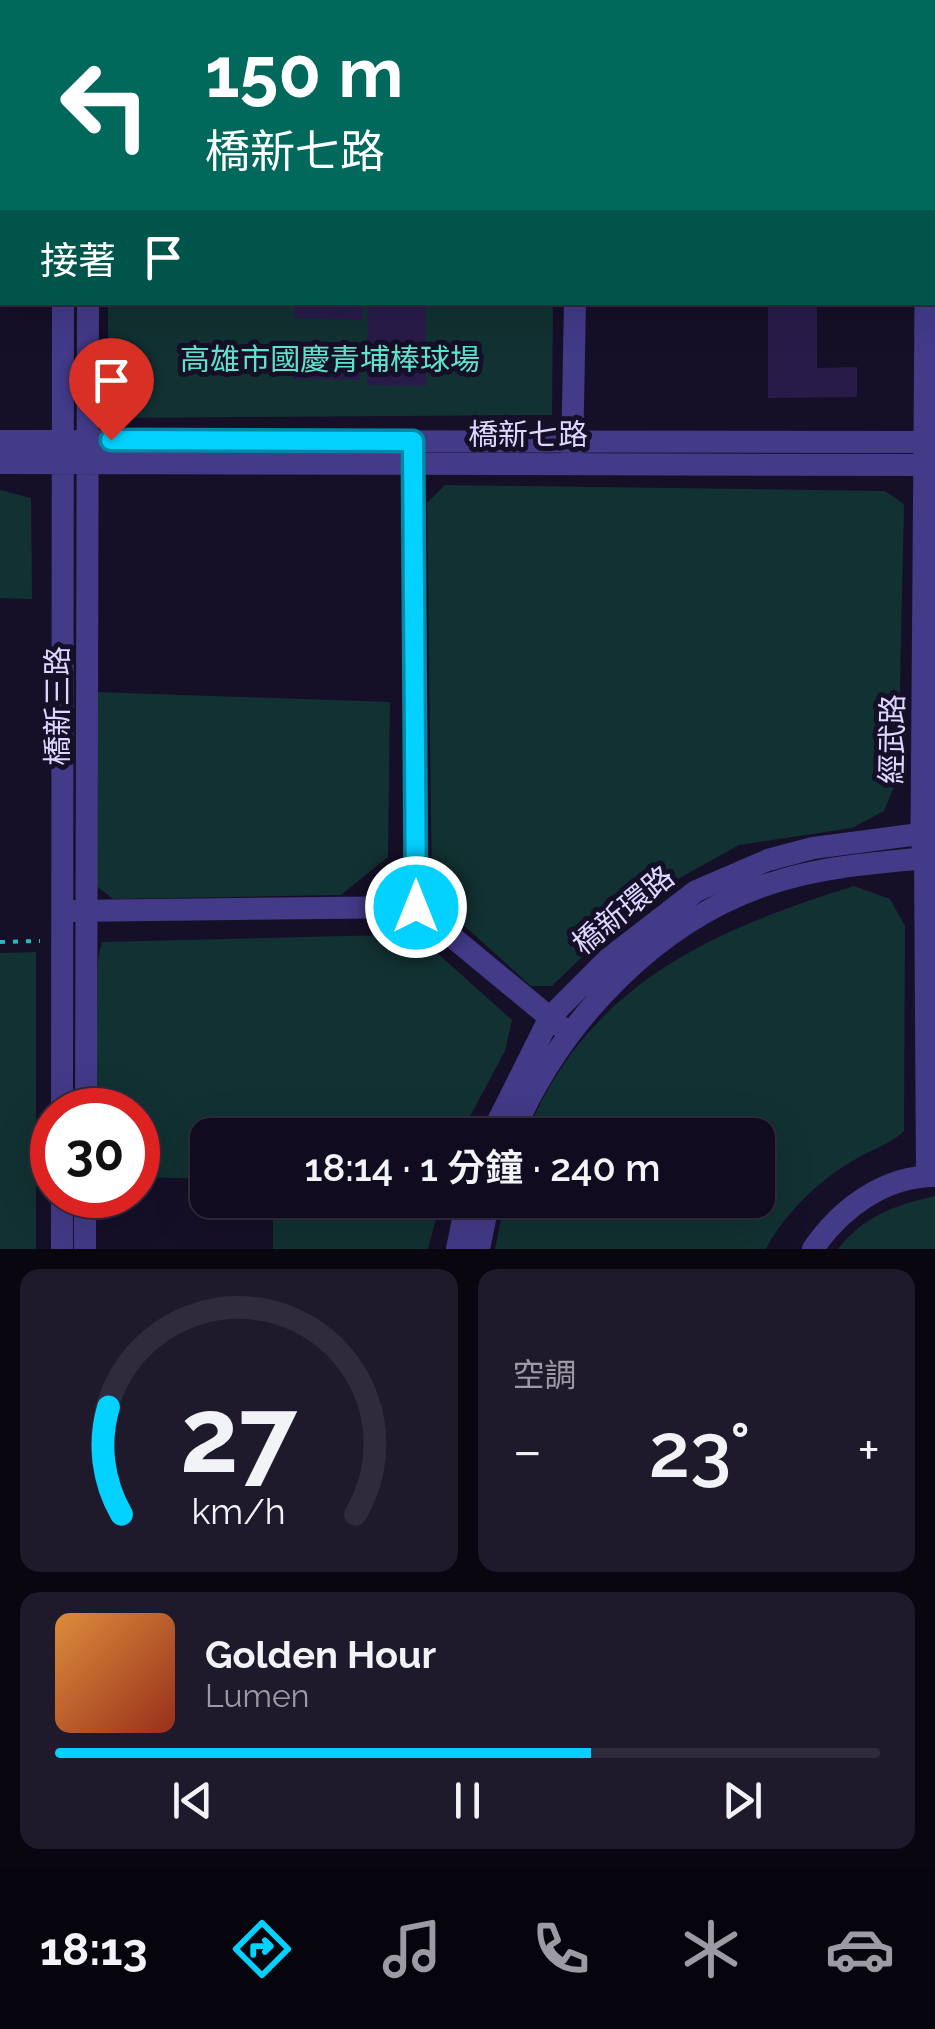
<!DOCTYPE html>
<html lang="zh-TW">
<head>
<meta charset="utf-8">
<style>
  :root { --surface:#100b1e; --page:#1e192b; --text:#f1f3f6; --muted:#9c9ba4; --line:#302b3c; --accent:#03d1ff }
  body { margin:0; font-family:Raleway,"Noto Sans TC",sans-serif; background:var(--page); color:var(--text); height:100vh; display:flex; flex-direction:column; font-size:38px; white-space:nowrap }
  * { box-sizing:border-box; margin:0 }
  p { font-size:32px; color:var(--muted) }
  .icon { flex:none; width:55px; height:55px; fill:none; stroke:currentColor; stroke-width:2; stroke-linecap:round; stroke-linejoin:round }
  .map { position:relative; height:1249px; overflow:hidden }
  .details { display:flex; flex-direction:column; gap:20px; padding:20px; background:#090610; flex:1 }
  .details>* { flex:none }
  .top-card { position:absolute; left:0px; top:0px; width:935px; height:305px; box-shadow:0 10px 40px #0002,0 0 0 2px var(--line); background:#00695c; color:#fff; overflow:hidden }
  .speed { position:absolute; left:30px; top:1088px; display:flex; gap:20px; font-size:50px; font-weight:700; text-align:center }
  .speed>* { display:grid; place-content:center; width:130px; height:130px; border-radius:50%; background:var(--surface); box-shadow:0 10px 40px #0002,0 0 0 2px var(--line); line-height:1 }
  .speed .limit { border:15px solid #d22; background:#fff; color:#111 }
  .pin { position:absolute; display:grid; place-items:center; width:85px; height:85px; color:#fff; margin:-102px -42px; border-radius:50% 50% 50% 0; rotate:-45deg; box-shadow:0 0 10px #0007 }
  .pin .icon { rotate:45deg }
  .me { position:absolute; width:110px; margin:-55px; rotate:0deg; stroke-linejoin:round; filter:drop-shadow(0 0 8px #0008) }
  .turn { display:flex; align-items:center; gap:35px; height:210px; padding:0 40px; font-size:45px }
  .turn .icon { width:130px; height:130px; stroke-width:2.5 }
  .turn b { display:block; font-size:70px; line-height:85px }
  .then { display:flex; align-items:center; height:95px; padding:0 40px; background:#0003; gap:20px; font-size:38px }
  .big { font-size:75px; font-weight:600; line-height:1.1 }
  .details .card { flex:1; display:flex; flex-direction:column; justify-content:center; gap:15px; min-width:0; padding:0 35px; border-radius:20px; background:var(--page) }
  .details .dial { align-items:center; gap:0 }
  .dial svg { height:260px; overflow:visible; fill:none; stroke:var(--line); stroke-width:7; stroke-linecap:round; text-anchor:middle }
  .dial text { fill:var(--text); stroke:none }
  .song { display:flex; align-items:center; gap:30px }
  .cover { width:120px; height:120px; border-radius:15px; background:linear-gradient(135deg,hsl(30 70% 55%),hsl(10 70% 35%)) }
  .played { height:10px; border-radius:5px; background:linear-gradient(90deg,var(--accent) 65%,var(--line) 65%) }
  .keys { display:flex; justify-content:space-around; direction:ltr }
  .heat { display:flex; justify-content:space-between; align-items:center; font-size:55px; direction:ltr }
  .details .tiles { flex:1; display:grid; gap:20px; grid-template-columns:1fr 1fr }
  .card:last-child { grid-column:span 2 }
  .trip { position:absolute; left:190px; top:1118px; width:585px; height:100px; border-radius:20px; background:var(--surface); box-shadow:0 10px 40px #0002,0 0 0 2px var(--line); font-weight:600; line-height:100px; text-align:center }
  .tab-bar { display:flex; height:160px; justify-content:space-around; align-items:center; background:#06040c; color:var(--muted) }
  .tab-bar .icon { width:70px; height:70px }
  .tab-bar .active { color:var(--accent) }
  .tab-bar b { font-size:45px; color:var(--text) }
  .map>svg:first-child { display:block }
  .green { fill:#123132 }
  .building { fill:#281b4a }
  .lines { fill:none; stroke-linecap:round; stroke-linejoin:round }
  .path { stroke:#2db9bc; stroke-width:4; stroke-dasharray:5 8; stroke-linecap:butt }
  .minor { stroke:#433a88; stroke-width:22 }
  .tertiary { stroke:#433a88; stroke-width:25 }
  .route-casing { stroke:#0288a6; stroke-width:25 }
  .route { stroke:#03d1ff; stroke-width:18 }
  .labels { text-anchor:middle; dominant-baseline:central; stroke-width:10; stroke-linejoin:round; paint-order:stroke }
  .park-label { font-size:30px; fill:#5fe2cc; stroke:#160f28 }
  .street-label { font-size:30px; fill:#ded7ff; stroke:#160f28 }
</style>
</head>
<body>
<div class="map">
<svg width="935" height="1249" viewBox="0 0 935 1249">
  <rect width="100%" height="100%" fill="#160f28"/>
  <!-- green -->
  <path class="green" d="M108 0H553V2H108Z
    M108 303H553L552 415 108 418Z
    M445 485 885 491 904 504 898 777 884 811 852 828 739 845 642 899 552 986H531L432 897 427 503Z
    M0 490 31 498 32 599 0 598Z
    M97 692 390 702 388 857 341 895 113 899 94 884Z
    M854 886 890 899 905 926 904 1131C888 1146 874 1148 856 1159 821 1178 784 1214 766 1249H495L505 1200H758V1135H526C587 985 710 931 854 886Z
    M385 935 426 943 512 1020 505 1051 460 1135H208L207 1179 138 1177V1110H96L98 958 102 942Z
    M36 952V1249H0V953Z
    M935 1196V1249H838C864 1216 895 1205 935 1196Z
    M273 1200H441L428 1249H273Z"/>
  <!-- building -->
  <path class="building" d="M295 302H363V320L294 318Z
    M768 302H817V368L857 367V397L768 398Z
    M368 304H426V386L367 385Z
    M293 361 361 363 360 380 292 379Z"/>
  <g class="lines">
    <!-- path -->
    <path class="path" d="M0 942 40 941"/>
    <!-- minor -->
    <path class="minor" d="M63 2V0
      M89 2V0
      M580 2V0
      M0 441 935 442
      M413 450 416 907
      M572 456 575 302
      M0 463 935 465
      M70 911 416 907 560 1026
      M62 1110 63 302
      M86 1110 88 302
      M491 1135 550 1017 608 959 696 891 768 860 813 848 935 832
      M512 1135C560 1021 660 915 782 880 828 866 878 863 925 858L927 1176
      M62 1195V1249
      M85 1249V1195
      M457 1249 467 1200
      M479 1249 489 1200
      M813 1249C840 1209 884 1176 935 1176"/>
    <!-- tertiary -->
    <path class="tertiary" d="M928 0V2
      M927 302 923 831 925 858H935"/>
  </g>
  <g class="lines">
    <!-- route casing -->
    <g class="route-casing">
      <path id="route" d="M111 440 413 441 416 907"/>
    </g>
    <!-- route -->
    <use href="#route" class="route"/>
  </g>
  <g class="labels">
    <!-- park labels -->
    <g class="park-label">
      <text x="330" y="359">高雄市國慶青埔棒球場</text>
    </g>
    <!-- street labels -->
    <g class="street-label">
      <text x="528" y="434">橋新七路</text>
      <text transform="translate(57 706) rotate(-90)">橋新三路</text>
      <text transform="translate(892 739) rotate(-89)">經武路</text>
      <text transform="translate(623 910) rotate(-39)">橋新環路</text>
    </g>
  </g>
</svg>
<div class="speed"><div class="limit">30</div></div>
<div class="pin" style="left:111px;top:440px;background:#d93025"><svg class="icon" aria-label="arrive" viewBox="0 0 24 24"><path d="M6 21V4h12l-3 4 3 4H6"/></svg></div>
<svg class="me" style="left:416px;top:907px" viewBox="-20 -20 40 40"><circle r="17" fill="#03d1ff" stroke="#fff" stroke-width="3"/><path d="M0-11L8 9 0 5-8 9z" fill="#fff"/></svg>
<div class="trip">18:14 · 1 分鐘 · 240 m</div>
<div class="top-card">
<div class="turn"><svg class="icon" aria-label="left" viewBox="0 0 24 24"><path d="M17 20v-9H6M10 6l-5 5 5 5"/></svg><div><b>150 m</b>橋新七路</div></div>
<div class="then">接著<svg class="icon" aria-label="arrive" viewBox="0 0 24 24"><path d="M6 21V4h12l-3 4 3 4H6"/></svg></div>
</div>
</div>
<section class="details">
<div class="tiles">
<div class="card dial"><svg viewBox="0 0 100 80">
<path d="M14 69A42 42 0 1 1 86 69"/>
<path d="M14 69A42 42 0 0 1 10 36" stroke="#03d1ff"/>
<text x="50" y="56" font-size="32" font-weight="700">27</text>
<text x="50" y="72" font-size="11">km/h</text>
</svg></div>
<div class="card"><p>空調</p>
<div class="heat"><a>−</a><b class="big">23°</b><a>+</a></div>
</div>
<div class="card">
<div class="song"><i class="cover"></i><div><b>Golden Hour</b><p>Lumen</p></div></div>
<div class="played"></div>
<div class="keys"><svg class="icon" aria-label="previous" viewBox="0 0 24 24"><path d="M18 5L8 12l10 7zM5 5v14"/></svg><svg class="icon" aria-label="pause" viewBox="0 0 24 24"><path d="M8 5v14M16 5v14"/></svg><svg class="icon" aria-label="next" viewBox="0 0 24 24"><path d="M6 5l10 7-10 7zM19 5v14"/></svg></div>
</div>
</div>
</section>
<nav class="tab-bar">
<b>18:13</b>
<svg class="icon active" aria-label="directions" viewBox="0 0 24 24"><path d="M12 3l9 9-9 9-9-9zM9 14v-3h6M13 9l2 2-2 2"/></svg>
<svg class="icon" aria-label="music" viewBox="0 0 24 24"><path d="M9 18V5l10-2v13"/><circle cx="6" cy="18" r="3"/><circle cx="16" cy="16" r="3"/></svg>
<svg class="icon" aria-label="phone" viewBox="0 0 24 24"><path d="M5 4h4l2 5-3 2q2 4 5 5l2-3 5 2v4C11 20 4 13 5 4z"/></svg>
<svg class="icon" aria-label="climate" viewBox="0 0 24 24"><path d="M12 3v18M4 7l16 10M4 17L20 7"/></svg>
<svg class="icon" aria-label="car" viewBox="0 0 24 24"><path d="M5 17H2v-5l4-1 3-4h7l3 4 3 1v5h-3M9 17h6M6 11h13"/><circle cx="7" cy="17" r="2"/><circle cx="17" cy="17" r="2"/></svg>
</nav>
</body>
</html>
